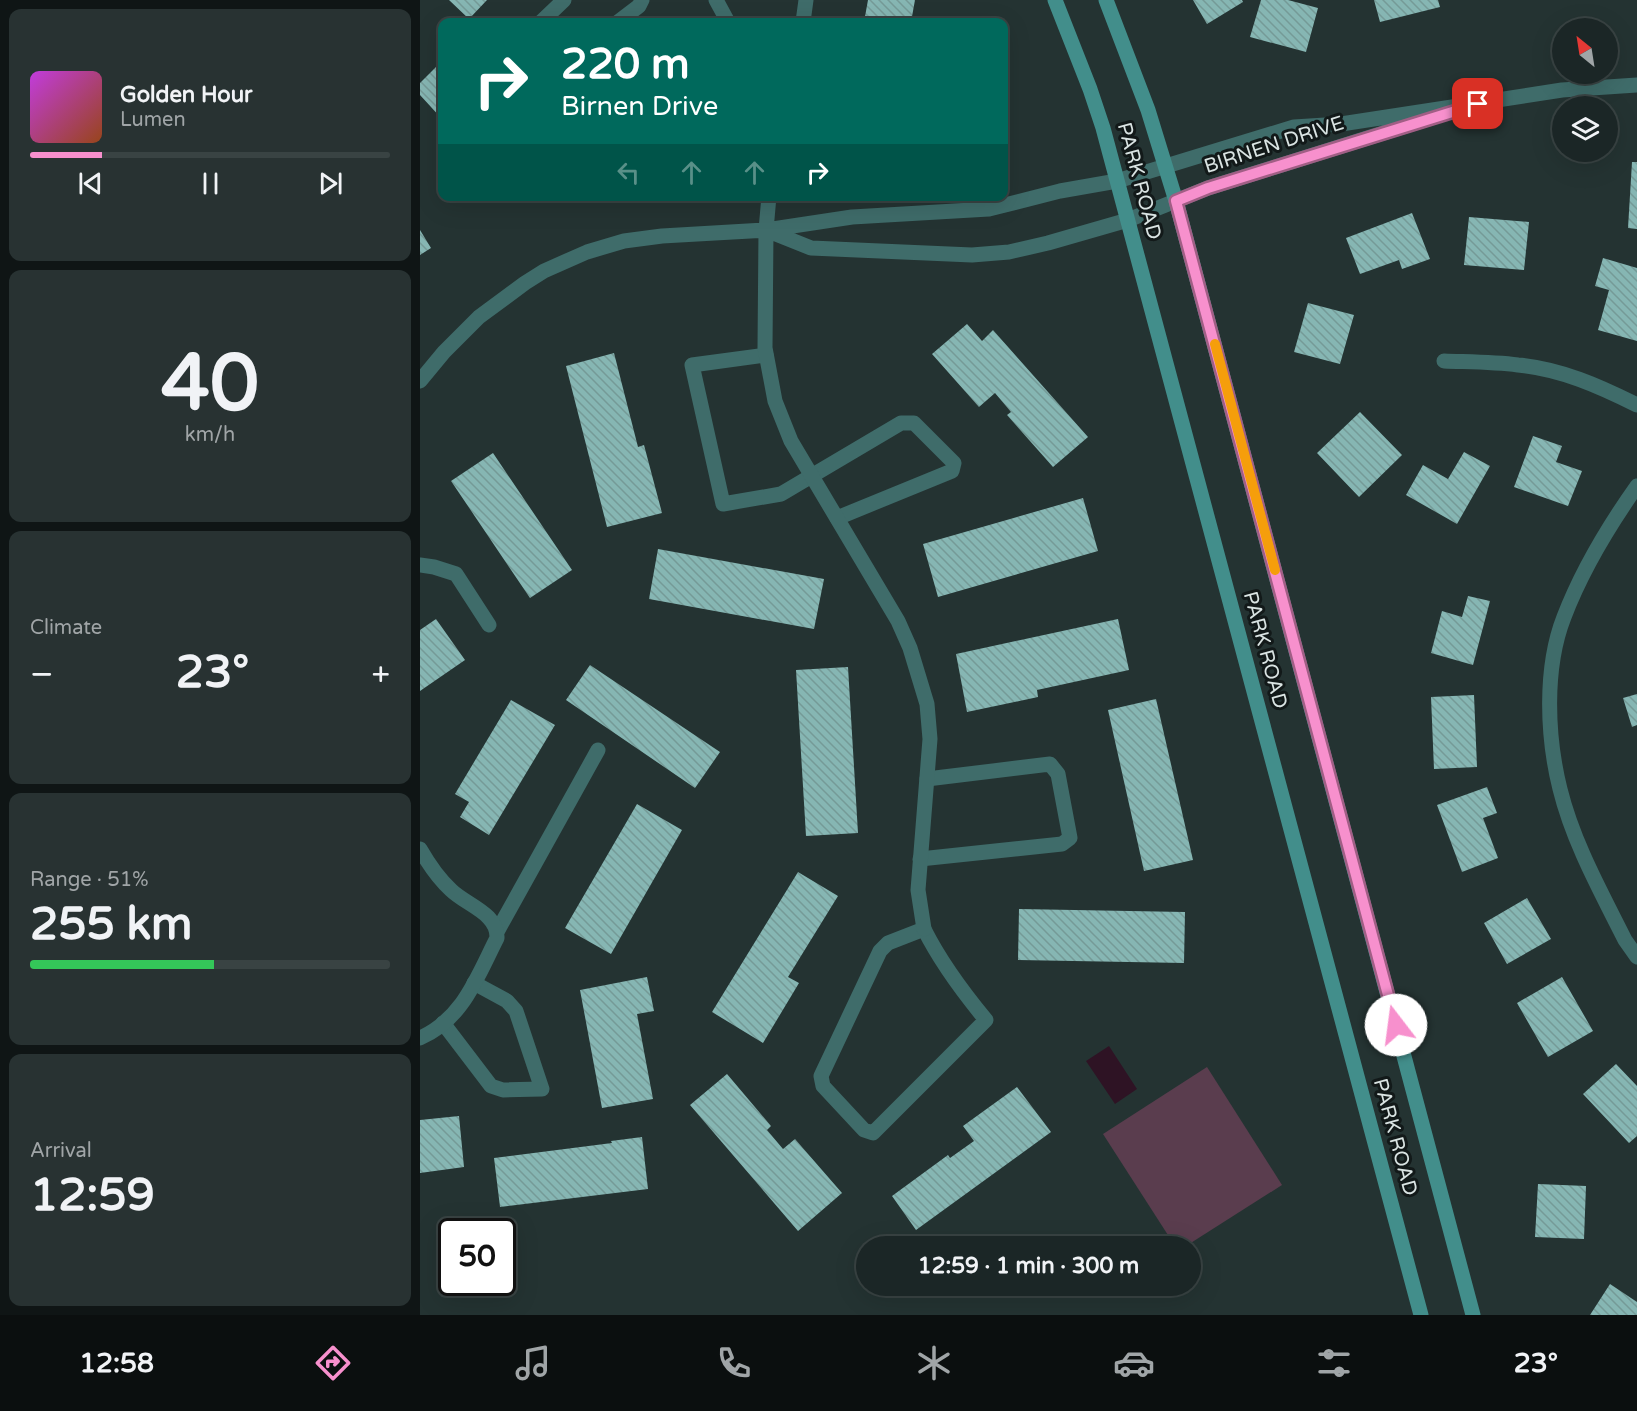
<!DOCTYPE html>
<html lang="en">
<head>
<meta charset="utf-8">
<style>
  :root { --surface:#1b2626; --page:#283232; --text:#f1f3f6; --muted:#a0a5a7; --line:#394343; --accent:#f790cd }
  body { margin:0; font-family:"Varela Round",sans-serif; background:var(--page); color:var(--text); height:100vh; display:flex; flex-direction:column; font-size:22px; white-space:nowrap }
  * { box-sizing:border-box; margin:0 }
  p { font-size:20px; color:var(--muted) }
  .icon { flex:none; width:33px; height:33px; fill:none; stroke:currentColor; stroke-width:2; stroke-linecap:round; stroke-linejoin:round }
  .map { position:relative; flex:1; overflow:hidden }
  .sheet { display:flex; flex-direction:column; gap:9px; padding:9px; background:#0f1515; width:420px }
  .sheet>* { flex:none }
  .top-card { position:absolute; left:18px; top:18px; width:570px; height:183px; border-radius:12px; box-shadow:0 6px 24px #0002,0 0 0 2px var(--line); background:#00695c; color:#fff; overflow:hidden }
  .needle { width:39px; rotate:330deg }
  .fabs { position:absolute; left:1132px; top:18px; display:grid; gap:12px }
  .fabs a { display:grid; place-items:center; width:66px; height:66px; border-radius:50%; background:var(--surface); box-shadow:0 6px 24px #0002,0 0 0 2px var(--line); font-size:30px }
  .speed { position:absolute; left:18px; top:1218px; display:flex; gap:12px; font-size:30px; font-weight:700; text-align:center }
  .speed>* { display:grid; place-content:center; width:78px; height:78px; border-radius:50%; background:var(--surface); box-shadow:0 6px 24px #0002,0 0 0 2px var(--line); line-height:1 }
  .speed .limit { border:3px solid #111; border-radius:9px; background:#fff; color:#111 }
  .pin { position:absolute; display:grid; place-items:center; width:51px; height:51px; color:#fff; margin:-26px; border-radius:12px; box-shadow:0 3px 9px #0006 }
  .me { position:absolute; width:66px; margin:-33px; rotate:345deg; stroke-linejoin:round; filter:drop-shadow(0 0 4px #0008) }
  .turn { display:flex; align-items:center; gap:21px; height:126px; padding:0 24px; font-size:27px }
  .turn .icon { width:78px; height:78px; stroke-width:2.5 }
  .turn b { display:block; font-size:42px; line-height:51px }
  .lanes { display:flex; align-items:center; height:57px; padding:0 24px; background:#0003; justify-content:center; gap:30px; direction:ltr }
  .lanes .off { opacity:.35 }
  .big { font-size:45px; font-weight:700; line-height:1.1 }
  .sheet .widget { flex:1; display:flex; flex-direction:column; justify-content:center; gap:9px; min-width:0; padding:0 21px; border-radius:12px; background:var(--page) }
  .sheet .dial { align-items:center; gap:0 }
  .dial b { font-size:78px; line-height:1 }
  .song { display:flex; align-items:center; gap:18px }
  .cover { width:72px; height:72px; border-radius:9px; background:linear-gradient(135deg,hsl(290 70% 55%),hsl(20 70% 35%)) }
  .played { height:6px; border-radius:3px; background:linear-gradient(90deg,var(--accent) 20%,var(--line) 20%) }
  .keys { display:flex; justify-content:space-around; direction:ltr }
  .heat { display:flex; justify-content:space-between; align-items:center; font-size:33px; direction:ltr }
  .charge { height:9px; border-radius:4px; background:linear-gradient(90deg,#34c759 51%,var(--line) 0) }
  .trip { position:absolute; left:436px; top:1236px; width:345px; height:60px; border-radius:30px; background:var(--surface); box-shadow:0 6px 24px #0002,0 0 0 2px var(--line); font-weight:700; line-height:60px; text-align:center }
  .menu { display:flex; height:96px; justify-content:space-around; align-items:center; background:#0b0f0f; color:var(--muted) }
  .menu .icon { width:42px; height:42px }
  .menu .on { color:var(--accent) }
  .menu b { font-size:27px; color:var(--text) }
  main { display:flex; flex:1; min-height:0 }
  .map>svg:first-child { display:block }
  .park { fill:#5a3d4e }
  .water { fill:#2e1324 }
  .building { fill:url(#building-back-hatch) }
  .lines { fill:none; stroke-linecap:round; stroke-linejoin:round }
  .lane { stroke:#3f6c6a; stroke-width:15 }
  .street { stroke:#3f6c6a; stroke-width:15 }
  .secondary { stroke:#428e8b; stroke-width:15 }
  .route-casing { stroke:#a15e85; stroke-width:15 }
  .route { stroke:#f790cd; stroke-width:10 }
  .slow { stroke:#f59e0b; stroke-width:10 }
  .labels { text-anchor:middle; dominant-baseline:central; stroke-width:6; stroke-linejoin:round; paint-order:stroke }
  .street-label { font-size:20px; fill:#dae4e3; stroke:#121919 }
</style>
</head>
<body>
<main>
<section class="sheet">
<div class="widget">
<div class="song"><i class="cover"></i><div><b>Golden Hour</b><p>Lumen</p></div></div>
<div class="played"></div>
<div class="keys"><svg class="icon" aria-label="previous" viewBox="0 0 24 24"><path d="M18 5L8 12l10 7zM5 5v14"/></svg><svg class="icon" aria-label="pause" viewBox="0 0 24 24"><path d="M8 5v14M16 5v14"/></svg><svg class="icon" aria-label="next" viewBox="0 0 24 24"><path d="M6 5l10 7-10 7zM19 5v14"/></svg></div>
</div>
<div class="widget dial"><b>40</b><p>km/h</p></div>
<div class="widget"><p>Climate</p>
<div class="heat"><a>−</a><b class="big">23°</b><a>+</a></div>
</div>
<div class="widget"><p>Range · 51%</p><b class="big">255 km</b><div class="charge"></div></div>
<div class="widget"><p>Arrival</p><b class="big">12:59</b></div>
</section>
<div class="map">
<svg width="1217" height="1315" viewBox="0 0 1217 1315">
  <defs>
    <pattern id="building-back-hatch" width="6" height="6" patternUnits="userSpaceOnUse" patternTransform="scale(1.5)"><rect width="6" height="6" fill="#86b6b3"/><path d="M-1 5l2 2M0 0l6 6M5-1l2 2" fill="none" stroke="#759a97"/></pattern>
  </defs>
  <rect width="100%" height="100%" fill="#243332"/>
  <!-- park -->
  <path class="park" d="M787 1067 862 1185 766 1246H755L683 1134Z"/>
  <!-- water -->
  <path class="water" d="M689 1046 717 1089 695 1104 666 1061Z"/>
  <!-- building -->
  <path class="building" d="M29 0H67L49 19Z
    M448 0H495L491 22H444Z
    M773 0H822L823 2 787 24Z
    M841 0H868L898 8 886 52 830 37Z
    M954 0H1018L1020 7 960 22Z
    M22 61V119L0 95V83Z
    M1212 162H1217V229L1208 228Z
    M992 213 1010 259 982 269 979 260 940 274 926 238Z
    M1049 217 1109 222 1104 270 1044 265Z
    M0 230 11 248 0 255Z
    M1183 258 1217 268V341L1178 330 1189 290 1175 286Z
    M888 303 934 315 920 364 874 352Z
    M547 324 562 341 573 330 668 437 633 467 587 415 591 412 575 393 559 407 512 354Z
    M194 353 218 447 224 445 242 513 187 527 146 366Z
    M940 412 982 455 939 497 897 453Z
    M1113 436 1142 446 1136 462 1162 471 1148 506 1094 487Z
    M1044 452 1070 466 1037 524 986 495 1003 465 1028 479Z
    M73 453 152 570 110 598 31 481Z
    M663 498 678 551 518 597 503 544Z
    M238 549 404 579 394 629 229 599Z
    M1048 596 1070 601 1053 665 1011 653 1022 611 1042 617Z
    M16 619 45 660 0 691V630Z
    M698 619 709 670 617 690 618 697 547 712 536 654Z
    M170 665 300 752 275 788 146 700Z
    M428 667 438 833 386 836 376 670Z
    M1217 694V725L1212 727 1203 698Z
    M1054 695 1057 767 1014 769 1011 697Z
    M736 699 773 860 724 871 688 710Z
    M91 700 135 725 69 835 40 817 49 802 35 794Z
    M1067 787 1077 813 1063 818 1078 858 1042 872 1017 805Z
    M217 804 262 830 191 954 145 928Z
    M378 872 418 896 368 977 379 983 343 1043 292 1012Z
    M1107 898 1131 939 1087 964 1064 923Z
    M599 909 765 912 764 963 598 960Z
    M227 977 234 1011 217 1014 233 1099 182 1108 160 990Z
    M1142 977 1173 1031 1128 1057 1097 1003Z
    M1196 1064 1217 1086V1136L1209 1143 1163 1094Z
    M307 1074 351 1126 347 1130 363 1149 375 1139 422 1193 378 1231 270 1105Z
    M597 1087 631 1132 496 1230 472 1196 528 1155 530 1158 554 1141 543 1126Z
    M39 1116 44 1167 0 1173V1120Z
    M222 1137 228 1189 80 1207 74 1158 192 1143 191 1141Z
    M1118 1184 1166 1186 1164 1239 1115 1237Z
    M1190 1284 1217 1302V1315H1170Z"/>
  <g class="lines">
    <!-- lane -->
    <path class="lane" d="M121 22 144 0
      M198 22 219 6 222 0
      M383 22 386 0
      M346 355 272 365 303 504 361 494 481 423H494L534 463 532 471 417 518
      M0 565 14 567 36 574 69 625
      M500 859 642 844 650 838 638 774 630 764 507 779
      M504 929C521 963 542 991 566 1020L453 1133 444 1130 403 1086 401 1076 460 951 468 943Z
      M78 930 178 750
      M23 1023 71 1086 83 1090 122 1089 96 1011 87 1001 54 983"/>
    <!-- street -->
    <path class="street" d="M296 0 308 22
      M349 196 346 230 345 348 355 401 371 441 478 621 490 648 507 704 510 739 498 890 504 929
      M346 230 391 248 552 255 589 252 628 243 708 220 788 188 1011 118
      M1024 361C1049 362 1074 362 1098 365 1141 369 1179 386 1217 405
      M0 381 24 352 59 317 105 283 124 271 167 252 204 241 242 236 346 230 432 217 569 209 640 191 697 181 874 127 921 124 1142 90 1217 85
      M1217 486C1188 527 1162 570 1144 617 1124 668 1127 737 1140 789 1153 842 1181 892 1205 940L1217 957
      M0 849C8 863 19 879 31 890 46 905 78 913 77 938 57 977 43 1019 0 1038"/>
    <!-- secondary -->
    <path class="secondary" d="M635 0 670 89 683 128 1001 1315
      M686 0 728 110 756 201 1053 1315"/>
  </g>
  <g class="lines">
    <!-- route casing -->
    <g class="route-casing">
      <path id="route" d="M976 1025 756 201 788 188 1058 104"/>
    </g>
    <!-- route -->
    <use href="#route" class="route"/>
    <!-- slow -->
    <path class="slow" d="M795 344 855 570"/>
  </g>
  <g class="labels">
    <!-- street labels -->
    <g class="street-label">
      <text transform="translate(854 145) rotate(-18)">BIRNEN DRIVE</text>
      <text transform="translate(719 181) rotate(75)">PARK ROAD</text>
      <text transform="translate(845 650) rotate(75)">PARK ROAD</text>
      <text transform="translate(975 1137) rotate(75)">PARK ROAD</text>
    </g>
  </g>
</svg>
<div class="fabs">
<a><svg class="needle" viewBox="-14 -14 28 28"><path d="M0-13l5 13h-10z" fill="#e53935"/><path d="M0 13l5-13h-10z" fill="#a0a5a7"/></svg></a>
<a><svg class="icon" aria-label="layers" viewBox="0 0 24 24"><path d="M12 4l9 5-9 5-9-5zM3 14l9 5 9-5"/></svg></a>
</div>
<div class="speed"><div class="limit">50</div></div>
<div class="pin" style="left:1058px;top:104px;background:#d93025"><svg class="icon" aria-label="arrive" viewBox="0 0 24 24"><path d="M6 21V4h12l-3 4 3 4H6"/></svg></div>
<svg class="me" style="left:976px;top:1025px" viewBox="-20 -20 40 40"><circle r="19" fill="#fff"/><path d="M0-13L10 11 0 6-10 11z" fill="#f790cd"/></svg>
<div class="trip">12:59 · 1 min · 300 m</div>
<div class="top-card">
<div class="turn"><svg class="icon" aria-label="right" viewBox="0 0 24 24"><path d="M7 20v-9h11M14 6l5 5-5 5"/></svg><div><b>220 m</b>Birnen Drive</div></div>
<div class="lanes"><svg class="icon off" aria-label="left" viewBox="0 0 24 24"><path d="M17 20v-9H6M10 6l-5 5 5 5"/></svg><svg class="icon off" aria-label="ahead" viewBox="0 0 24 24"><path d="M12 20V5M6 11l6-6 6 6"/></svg><svg class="icon off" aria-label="ahead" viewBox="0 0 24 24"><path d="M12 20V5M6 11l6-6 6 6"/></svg><svg class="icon" aria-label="right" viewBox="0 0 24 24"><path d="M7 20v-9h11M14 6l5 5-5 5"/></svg></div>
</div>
</div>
</main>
<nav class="menu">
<b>12:58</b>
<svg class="icon on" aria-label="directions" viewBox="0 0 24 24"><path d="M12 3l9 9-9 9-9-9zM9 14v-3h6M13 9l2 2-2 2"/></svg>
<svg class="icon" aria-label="music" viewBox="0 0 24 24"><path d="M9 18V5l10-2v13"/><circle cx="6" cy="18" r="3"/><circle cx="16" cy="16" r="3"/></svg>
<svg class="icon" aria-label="phone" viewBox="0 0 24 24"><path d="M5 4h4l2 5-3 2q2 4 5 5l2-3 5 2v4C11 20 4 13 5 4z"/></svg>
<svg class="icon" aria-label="climate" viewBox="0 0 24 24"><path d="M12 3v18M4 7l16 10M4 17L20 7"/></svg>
<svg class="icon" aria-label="car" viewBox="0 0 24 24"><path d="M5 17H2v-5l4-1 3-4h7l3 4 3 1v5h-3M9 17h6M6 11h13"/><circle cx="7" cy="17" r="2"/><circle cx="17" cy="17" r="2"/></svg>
<svg class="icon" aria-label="filters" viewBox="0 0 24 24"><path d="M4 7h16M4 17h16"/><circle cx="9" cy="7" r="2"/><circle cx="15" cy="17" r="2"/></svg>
<b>23°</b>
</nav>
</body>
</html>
